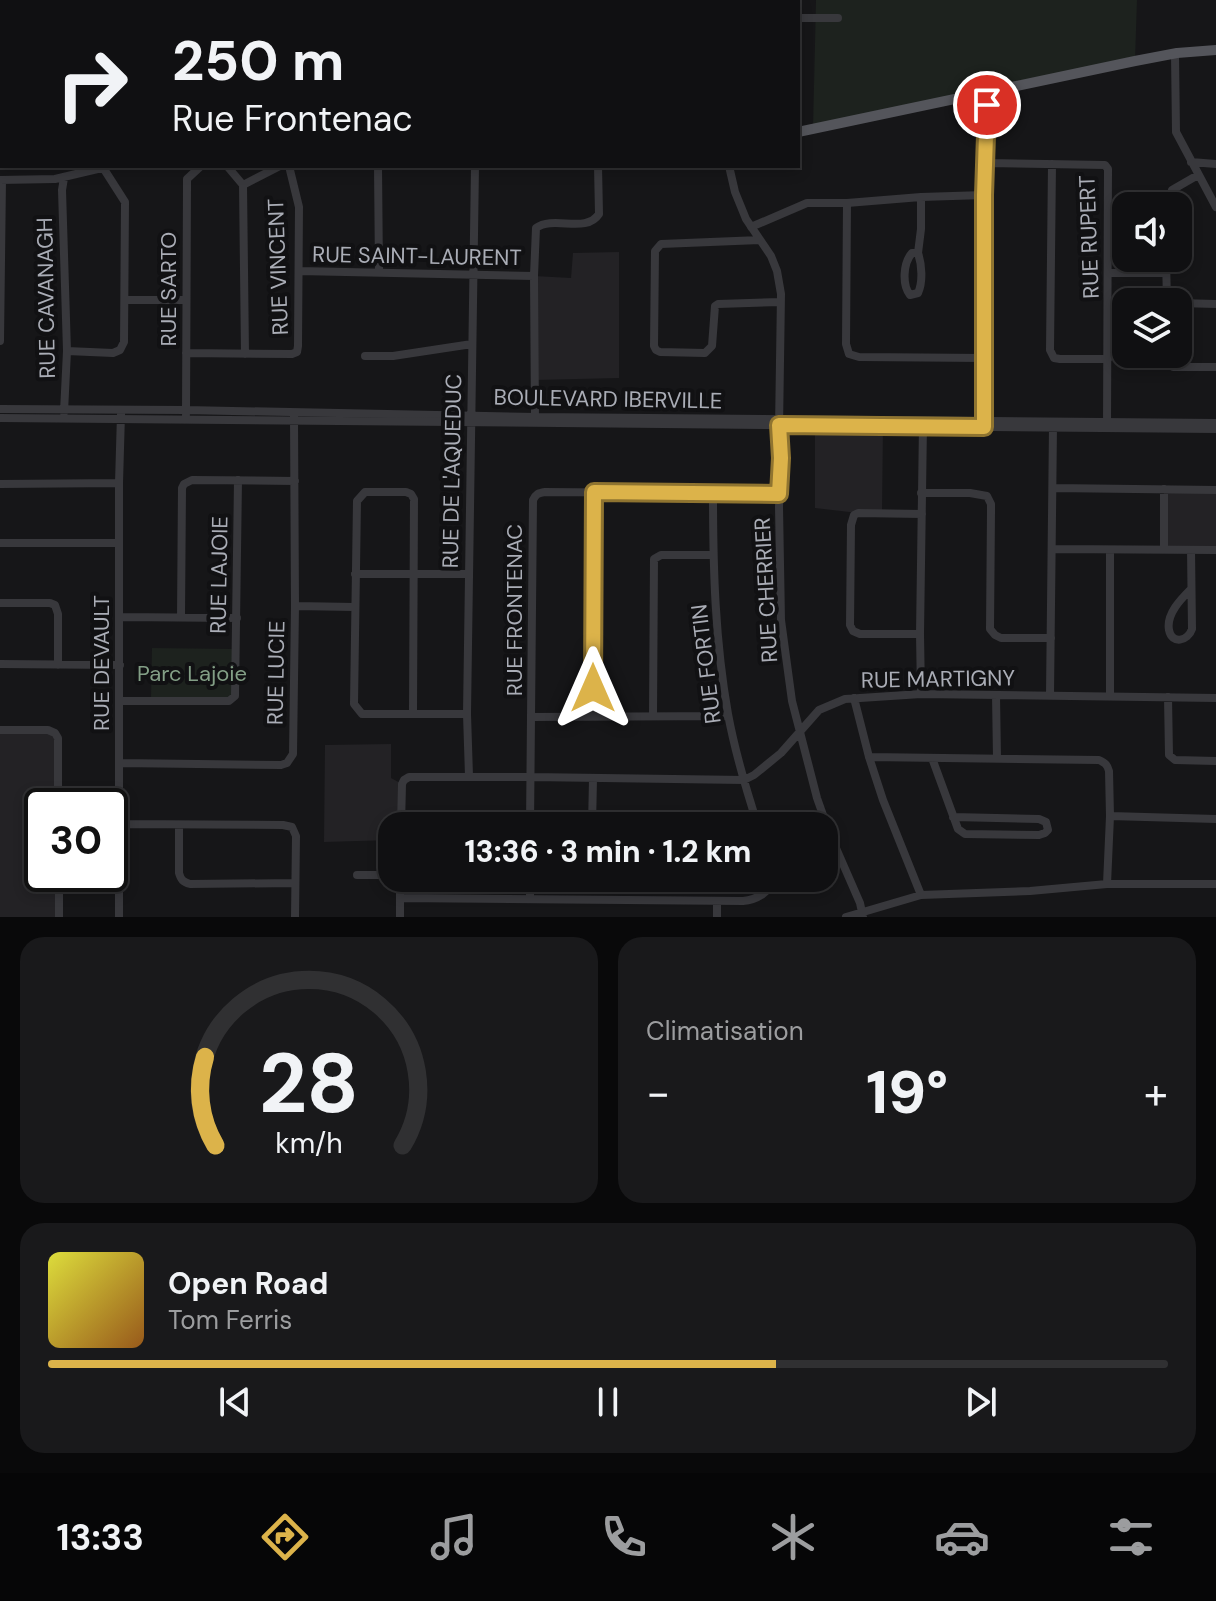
<!DOCTYPE html>
<html lang="fr">
<head>
<meta charset="utf-8">
<style>
  :root { --surface:#101012; --page:#19191b; --text:#f1f3f6; --muted:#9c9d9f; --line:#303032; --accent:#dcb34a }
  body { margin:0; font-family:"DM Sans",sans-serif; background:var(--page); color:var(--text); height:100vh; display:flex; flex-direction:column; font-size:30px; white-space:nowrap }
  * { box-sizing:border-box; margin:0 }
  p { font-size:26px; color:var(--muted) }
  .icon { flex:none; width:44px; height:44px; fill:none; stroke:currentColor; stroke-width:2; stroke-linecap:round; stroke-linejoin:round }
  .map { position:relative; height:917px; overflow:hidden }
  .sheet { display:flex; flex-direction:column; gap:20px; padding:20px; background:#09090a; flex:1 }
  .sheet>* { flex:none }
  .banner { position:absolute; left:0px; top:0px; width:800px; height:168px; box-shadow:0 4px 12px #0003,0 0 0 2px var(--line); background:#101012; color:var(--text); overflow:hidden }
  .controls { position:absolute; left:1112px; top:192px; display:grid; gap:16px }
  .controls a { display:grid; place-items:center; width:80px; height:80px; border-radius:16px; background:var(--surface); box-shadow:0 4px 12px #0003,0 0 0 2px var(--line); font-size:40px }
  .speed { position:absolute; left:24px; top:788px; display:flex; gap:16px; font-size:40px; font-weight:700; text-align:center }
  .speed>* { display:grid; place-content:center; width:104px; height:104px; border-radius:50%; background:var(--surface); box-shadow:0 4px 12px #0003,0 0 0 2px var(--line); line-height:1 }
  .speed .limit { border:4px solid #111; border-radius:12px; background:#fff; color:#111 }
  .pin { position:absolute; display:grid; place-items:center; width:68px; height:68px; color:#fff; margin:-34px; border:4px solid #fff; border-radius:50%; box-shadow:0 2px 8px #0007 }
  .me { position:absolute; width:88px; margin:-44px; rotate:0deg; stroke-linejoin:round; filter:drop-shadow(0 0 6px #0008) }
  .turn { display:flex; align-items:center; gap:28px; height:168px; padding:0 40px; font-size:36px }
  .turn .icon { width:104px; height:104px; stroke-width:2.5 }
  .turn b { display:block; font-size:56px; line-height:68px }
  .big { font-size:60px; font-weight:800; line-height:1.1 }
  .sheet .tile { flex:1; display:flex; flex-direction:column; justify-content:center; gap:12px; min-width:0; padding:0 28px; border-radius:24px; background:var(--page) }
  .sheet .dial { align-items:center; gap:0 }
  .dial svg { height:208px; overflow:visible; fill:none; stroke:var(--line); stroke-width:7; stroke-linecap:round; text-anchor:middle }
  .dial text { fill:var(--text); stroke:none }
  .song { display:flex; align-items:center; gap:24px }
  .cover { width:96px; height:96px; border-radius:12px; background:linear-gradient(135deg,hsl(60 70% 55%),hsl(30 70% 35%)) }
  .played { height:8px; border-radius:4px; background:linear-gradient(90deg,var(--accent) 65%,var(--line) 65%) }
  .keys { display:flex; justify-content:space-around; direction:ltr }
  .heat { display:flex; justify-content:space-between; align-items:center; font-size:44px; direction:ltr }
  .sheet .tiles { flex:1; display:grid; gap:20px; grid-template-columns:1fr 1fr }
  .tile:last-child { grid-column:span 2 }
  .trip { position:absolute; left:378px; top:812px; width:460px; height:80px; border-radius:24px; background:var(--surface); box-shadow:0 4px 12px #0003,0 0 0 2px var(--line); font-weight:800; line-height:80px; text-align:center }
  .tabs { display:flex; height:128px; justify-content:space-around; align-items:center; background:#060607; color:var(--muted) }
  .tabs .icon { width:56px; height:56px }
  .tabs .active { color:var(--accent) }
  .tabs b { font-size:36px; color:var(--text) }
  .map>svg:first-child { display:block }
  .built { fill:#232225 }
  .green { fill:#1d221e }
  .lines { fill:none; stroke-linecap:round; stroke-linejoin:round }
  .minor { stroke:#38383c; stroke-width:8 }
  .major { stroke:#54555b; stroke-width:10 }
  .route-casing { stroke:#8f7430; stroke-width:20 }
  .route { stroke:#dcb34a; stroke-width:14 }
  .labels { text-anchor:middle; dominant-baseline:central; stroke-width:8; stroke-linejoin:round; paint-order:stroke }
  .street-label { font-size:22px; fill:#aaadb6; stroke:#111113 }
  .park-label { font-size:22px; fill:#839f86; stroke:#111113 }
</style>
</head>
<body>
<div class="map">
<svg width="1216" height="917" viewBox="0 0 1216 917">
  <rect width="100%" height="100%" fill="#161618"/>
  <!-- built -->
  <path class="built" d="M619 252V378L535 380 534 276 571 278 573 253Z
    M815 426H883L882 513H858L815 508Z
    M1164 489 1216 490V550L1164 549Z
    M0 730 55 733 58 806H42V874H58V917H0Z
    M391 744V778L402 784 401 826H392V840L324 842 325 745Z"/>
  <!-- green -->
  <path class="green" d="M816 0H1137L1135 61 813 129Z
    M152 648 233 649 232 694 227 698 151 697Z"/>
  <g class="lines">
    <!-- minor -->
    <path class="minor" d="M698 0 699 2
      M227 2V0
      M647 2V0
      M761 2V0
      M798 18H838
      M1175 54 1176 132 1216 207
      M1191 162 1216 164
      M986 163 1105 165 1108 169 1107 427
      M1052 164 1050 350 1054 358 1060 359H1108
      M227 166 243 185 245 354
      M378 166 379 272
      M729 166 735 192 746 219 771 256 777 271 781 294 779 428 781 458 779 507 781 620 792 701 817 798 829 832 860 903 863 917
      M64 178 62 190 67 351 64 412
      M0 180 55 179 106 167
      M243 185 280 166
      M847 203 846 344 849 354 859 357 984 358
      M1167 206 1172 190 1198 175
      M751 227 807 203H847L921 197 984 195
      M760 240 661 244 655 251 654 346 656 350 660 352 705 353 712 346 715 306 718 304 780 302
      M918 253C922 265 923 282 918 293L910 295C902 285 903 263 912 253H918L921 229V197
      M1166 258 1167 302
      M299 271 534 276
      M1109 273H1166
      M125 300H186
      M1178 303 1216 304
      M0 341 2 180
      M67 351 113 353 120 350 124 342 125 202 102 166
      M186 353 292 354 297 352 298 346 299 207 289 166
      M1166 354 1167 364 1173 367H1216
      M365 356H393L472 344
      M0 409 186 410 535 417 1216 423
      M186 414 187 185V179L201 166
      M0 418 1216 429
      M535 419 534 276 536 228C554 215 586 234 599 214L598 166
      M984 422 986 93
      M0 484 119 483
      M1053 488 1216 490
      M921 493H970L987 496 991 504V511L990 629 995 635 1001 638H1051
      M713 494C713 567 715 641 728 714 735 752 746 789 758 826
      M0 543H119
      M1052 549 1216 550
      M1164 549V489
      M355 574H469
      M1191 589C1181 599 1166 614 1169 630 1172 645 1188 641 1192 629L1191 550
      M0 603H50L55 605 58 614V665
      M295 606 354 607
      M119 617 237 618
      M181 617 182 488 184 484 192 480 295 481
      M920 634H860L853 631 850 625 851 525 854 515 858 513 922 514
      M0 664 120 665
      M921 694 920 634 923 424
      M996 695 997 758
      M1050 695 1053 426
      M1110 696V550
      M1168 697 1169 755 1175 760 1216 761
      M854 698 869 757 883 800 921 895
      M120 701H229L235 696 238 480
      M413 713 414 499 411 494 406 492H365L357 501 354 704 362 714H467
      M653 715 654 559 661 555H713
      M592 716 594 492
      M531 717 728 716
      M0 730H48L55 733 58 738V806
      M869 757 1099 760C1105 763 1107 764 1109 771L1110 816 1107 884
      M932 758 958 829 965 834 1039 835 1045 833 1048 830 1046 822 1039 819 953 817
      M120 763 281 765 287 763 293 754 295 606 294 418
      M469 776 467 714 475 166
      M1110 816 1216 819
      M119 824 283 825 292 827 296 836 295 917
      M179 825V873C181 880 183 882 190 884L295 883
      M401 826 402 784 404 780 409 777H531L744 780 754 775 781 753 819 710 845 699 921 694 1216 698
      M530 826 533 500C536 494 538 493 545 492L779 494
      M592 826 593 779
      M59 874V917
      M357 875H392
      M400 898 743 901C757 900 770 892 774 878
      M530 898V878
      M119 917V483L121 414
      M400 917V878
      M717 917V901
      M846 917 921 895 1030 891 1107 884H1216"/>
    <!-- major -->
    <path class="major" d="M0 87H2
      M798 132 1135 61 1177 53 1216 50"/>
  </g>
  <g class="lines">
    <!-- route casing -->
    <g class="route-casing">
      <path id="route" d="M593 688 594 492 779 494 781 458 779 425 984 427V195L987 105"/>
    </g>
    <!-- route -->
    <use href="#route" class="route"/>
  </g>
  <g class="labels">
    <!-- street labels -->
    <g class="street-label">
      <text transform="translate(1089 237) rotate(-92)">RUE RUPERT</text>
      <text transform="translate(417 256) rotate(1)">RUE SAINT-LAURENT</text>
      <text transform="translate(278 267) rotate(-92)">RUE VINCENT</text>
      <text transform="translate(168 289) rotate(-90)">RUE SARTO</text>
      <text transform="translate(46 298) rotate(-91)">RUE CAVANAGH</text>
      <text transform="translate(608 399) rotate(1)">BOULEVARD IBERVILLE</text>
      <text transform="translate(452 471) rotate(-89)">RUE DE L'AQUEDUC</text>
      <text transform="translate(219 575) rotate(-89)">RUE LAJOIE</text>
      <text transform="translate(766 590) rotate(-93)">RUE CHERRIER</text>
      <text transform="translate(514 610) rotate(-90)">RUE FRONTENAC</text>
      <text transform="translate(101 663) rotate(-90)">RUE DEVAULT</text>
      <text transform="translate(706 664) rotate(-97)">RUE FORTIN</text>
      <text transform="translate(276 673) rotate(-89)">RUE LUCIE</text>
      <text transform="translate(938 679) rotate(-1)">RUE MARTIGNY</text>
    </g>
    <!-- park labels -->
    <g class="park-label">
      <text x="192" y="673">Parc Lajoie</text>
    </g>
  </g>
</svg>
<div class="controls">
<a><svg class="icon" aria-label="sound" viewBox="0 0 24 24"><path d="M4 9h4l5-4v14l-5-4H4zM17 9q2 3 0 6"/></svg></a>
<a><svg class="icon" aria-label="layers" viewBox="0 0 24 24"><path d="M12 4l9 5-9 5-9-5zM3 14l9 5 9-5"/></svg></a>
</div>
<div class="speed"><div class="limit">30</div></div>
<div class="pin" style="left:987px;top:105px;background:#d93025"><svg class="icon" aria-label="arrive" viewBox="0 0 24 24"><path d="M6 21V4h12l-3 4 3 4H6"/></svg></div>
<svg class="me" style="left:593px;top:688px" viewBox="-20 -20 40 40"><path d="M0-17L14 15 0 8-14 15z" fill="#dcb34a" stroke="#fff" stroke-width="4"/></svg>
<div class="trip">13:36 · 3 min · 1.2 km</div>
<div class="banner">
<div class="turn"><svg class="icon" aria-label="right" viewBox="0 0 24 24"><path d="M7 20v-9h11M14 6l5 5-5 5"/></svg><div><b>250 m</b>Rue Frontenac</div></div>
</div>
</div>
<section class="sheet">
<div class="tiles">
<div class="tile dial"><svg viewBox="0 0 100 80">
<path d="M14 69A42 42 0 1 1 86 69"/>
<path d="M14 69A42 42 0 0 1 10 35" stroke="#dcb34a"/>
<text x="50" y="56" font-size="32" font-weight="700">28</text>
<text x="50" y="72" font-size="11">km/h</text>
</svg></div>
<div class="tile"><p>Climatisation</p>
<div class="heat"><a>−</a><b class="big">19°</b><a>+</a></div>
</div>
<div class="tile">
<div class="song"><i class="cover"></i><div><b>Open Road</b><p>Tom Ferris</p></div></div>
<div class="played"></div>
<div class="keys"><svg class="icon" aria-label="previous" viewBox="0 0 24 24"><path d="M18 5L8 12l10 7zM5 5v14"/></svg><svg class="icon" aria-label="pause" viewBox="0 0 24 24"><path d="M8 5v14M16 5v14"/></svg><svg class="icon" aria-label="next" viewBox="0 0 24 24"><path d="M6 5l10 7-10 7zM19 5v14"/></svg></div>
</div>
</div>
</section>
<nav class="tabs">
<b>13:33</b>
<svg class="icon active" aria-label="directions" viewBox="0 0 24 24"><path d="M12 3l9 9-9 9-9-9zM9 14v-3h6M13 9l2 2-2 2"/></svg>
<svg class="icon" aria-label="music" viewBox="0 0 24 24"><path d="M9 18V5l10-2v13"/><circle cx="6" cy="18" r="3"/><circle cx="16" cy="16" r="3"/></svg>
<svg class="icon" aria-label="phone" viewBox="0 0 24 24"><path d="M5 4h4l2 5-3 2q2 4 5 5l2-3 5 2v4C11 20 4 13 5 4z"/></svg>
<svg class="icon" aria-label="climate" viewBox="0 0 24 24"><path d="M12 3v18M4 7l16 10M4 17L20 7"/></svg>
<svg class="icon" aria-label="car" viewBox="0 0 24 24"><path d="M5 17H2v-5l4-1 3-4h7l3 4 3 1v5h-3M9 17h6M6 11h13"/><circle cx="7" cy="17" r="2"/><circle cx="17" cy="17" r="2"/></svg>
<svg class="icon" aria-label="filters" viewBox="0 0 24 24"><path d="M4 7h16M4 17h16"/><circle cx="9" cy="7" r="2"/><circle cx="15" cy="17" r="2"/></svg>
</nav>
</body>
</html>
